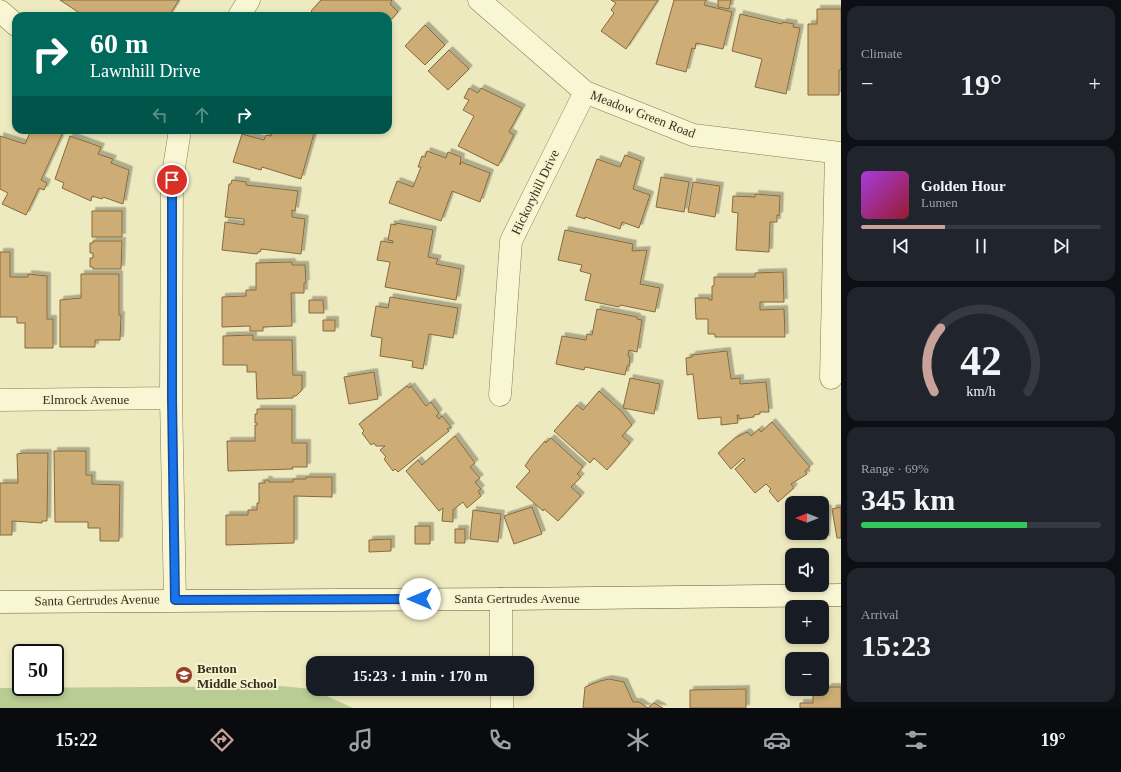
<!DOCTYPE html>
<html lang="en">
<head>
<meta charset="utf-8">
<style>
  :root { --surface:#171b24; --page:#20242c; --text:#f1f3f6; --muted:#9ea1a6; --line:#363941; --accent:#c8a299 }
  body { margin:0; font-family:"Times New Roman",serif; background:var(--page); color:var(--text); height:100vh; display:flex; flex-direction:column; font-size:15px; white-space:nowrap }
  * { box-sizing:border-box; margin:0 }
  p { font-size:13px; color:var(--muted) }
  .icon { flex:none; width:22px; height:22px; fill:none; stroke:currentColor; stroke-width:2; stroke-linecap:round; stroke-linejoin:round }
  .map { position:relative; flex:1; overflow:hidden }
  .drawer { display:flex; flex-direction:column; gap:6px; padding:6px; background:#0d0f14; width:280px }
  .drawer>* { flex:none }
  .hud { position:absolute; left:12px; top:12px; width:380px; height:122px; border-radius:12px; box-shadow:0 2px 6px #0003; background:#00695c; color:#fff; overflow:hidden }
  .needle { width:26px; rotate:270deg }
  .tools { position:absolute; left:785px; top:496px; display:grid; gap:8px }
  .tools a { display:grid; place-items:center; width:44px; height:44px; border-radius:8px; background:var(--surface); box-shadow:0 2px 6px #0003; font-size:20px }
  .speed { position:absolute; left:12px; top:644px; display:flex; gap:8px; font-size:20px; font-weight:700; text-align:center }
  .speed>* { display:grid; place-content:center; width:52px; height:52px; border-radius:50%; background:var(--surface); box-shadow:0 2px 6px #0003; line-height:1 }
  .speed .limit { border:2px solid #111; border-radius:6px; background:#fff; color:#111 }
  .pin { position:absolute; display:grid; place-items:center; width:34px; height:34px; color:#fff; margin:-17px; border:2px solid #fff; border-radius:50%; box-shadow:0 1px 4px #0007 }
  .me { position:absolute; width:44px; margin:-22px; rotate:270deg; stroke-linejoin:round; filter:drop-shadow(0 0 3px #0008) }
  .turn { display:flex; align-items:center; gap:14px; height:84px; padding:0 12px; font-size:18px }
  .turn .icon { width:52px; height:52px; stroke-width:2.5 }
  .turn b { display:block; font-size:28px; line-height:34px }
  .lanes { display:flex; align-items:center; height:38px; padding:0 12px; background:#0003; justify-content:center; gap:20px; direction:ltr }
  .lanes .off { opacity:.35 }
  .big { font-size:30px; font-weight:600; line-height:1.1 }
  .drawer .card { flex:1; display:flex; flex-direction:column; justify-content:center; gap:6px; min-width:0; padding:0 14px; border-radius:12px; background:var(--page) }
  .drawer .dial { align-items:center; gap:0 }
  .dial svg { height:104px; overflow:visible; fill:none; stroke:var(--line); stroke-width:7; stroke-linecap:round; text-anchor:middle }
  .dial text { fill:var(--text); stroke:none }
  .song { display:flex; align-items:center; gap:12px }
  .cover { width:48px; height:48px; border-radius:6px; background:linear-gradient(135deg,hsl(280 70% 55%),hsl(350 70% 35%)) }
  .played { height:4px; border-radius:2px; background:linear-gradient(90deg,var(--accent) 35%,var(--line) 35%) }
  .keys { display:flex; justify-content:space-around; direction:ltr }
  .heat { display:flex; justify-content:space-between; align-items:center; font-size:22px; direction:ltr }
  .charge { height:6px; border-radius:3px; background:linear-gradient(90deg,#34c759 69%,var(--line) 0) }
  .trip { position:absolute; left:306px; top:656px; width:228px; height:40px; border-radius:12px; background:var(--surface); box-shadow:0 2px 6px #0003; font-weight:600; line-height:40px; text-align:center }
  .dock { display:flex; height:64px; justify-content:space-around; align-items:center; background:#090b0e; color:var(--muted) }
  .dock .icon { width:28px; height:28px }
  .dock .on { color:var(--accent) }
  .dock b { font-size:18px; color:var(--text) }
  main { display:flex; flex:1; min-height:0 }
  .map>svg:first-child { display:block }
  .green { fill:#b9cc94 }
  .building { fill:#cdad75; stroke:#866a3e; filter:url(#shadow) }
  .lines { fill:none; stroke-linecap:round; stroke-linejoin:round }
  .street-casing { stroke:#877b58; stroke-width:23 }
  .secondary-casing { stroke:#695c3b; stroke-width:23 }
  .street { stroke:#f9f6d3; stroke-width:22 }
  .secondary { stroke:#f9f6d3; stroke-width:22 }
  .route-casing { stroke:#114b97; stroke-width:10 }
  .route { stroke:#1a73e8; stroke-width:7 }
  .labels { text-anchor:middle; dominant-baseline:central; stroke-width:4; stroke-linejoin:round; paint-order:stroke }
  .street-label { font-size:13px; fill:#372f1d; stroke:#f5f3d0 }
  .poi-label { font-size:13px; font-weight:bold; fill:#372f1d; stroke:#f5f3d0; text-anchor:start }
</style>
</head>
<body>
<main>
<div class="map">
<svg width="841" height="708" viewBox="0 0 841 708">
  <defs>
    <filter id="shadow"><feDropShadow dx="3.5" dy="-3.5" stdDeviation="0" flood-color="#0004"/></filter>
  </defs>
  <rect width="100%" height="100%" fill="#eeeac0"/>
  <!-- green -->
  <path class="green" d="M281 686 311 689 353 708H0V688Z"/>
  <!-- building -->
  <path class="building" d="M60 0H179L169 16H84Z
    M321 0H391L392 1 390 4 398 12 388 23V16H317L311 11Z
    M611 0H658L626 49 601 31 614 13 611 10 616 3Z
    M674 0H706L704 5 732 12 723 49 696 43 695 49 692 48 686 72 656 64Z
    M718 0H731L729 9 718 7Z
    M817 9H841V70H839V95H808V24H817Z
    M740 14 782 24 783 22 794 24 793 27 800 28 786 94 755 87 762 59 732 51Z
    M425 25 445 45 425 65 405 46Z
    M449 50 469 69 448 90 428 71Z
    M469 88 478 93 481 88 522 108 509 132 514 135 498 166 458 146 474 116 463 110 469 100 464 98Z
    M31 130H64L41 180 47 183 44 190 39 188 26 215 2 204 8 193 0 189V136L25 144Z
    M273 130H315L301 179 262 167 261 170 233 162 242 134 264 140 266 135 271 136Z
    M70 136 101 147 98 154 113 159 111 163 129 170 123 204 103 197 102 199 92 196 91 201 62 188 64 183 55 179Z
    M427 151 446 158 448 152 461 157 460 165 461 162 490 173 480 202 452 191 441 221 389 203 397 181 413 187 421 167H418L422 156 425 157Z
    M625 155 641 161 633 189 650 195 639 228 622 222 620 229 585 217V219L576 216 597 159 620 167Z
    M661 177 689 182 684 212 656 207Z
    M232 180 246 182V185L298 191 295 211 292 210V217L305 219 301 254 261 249 260 252H258L257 254 222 250 225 222 244 225V219L225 217 229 184H231Z
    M693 182 720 186 715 217 688 212Z
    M755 194 780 196 779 216 777 215V222H770L769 252 736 250 738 213 732 212 733 196 755 197Z
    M92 211H122V237H92Z
    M396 223 433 230 428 257 438 259 436 264 461 269 456 300 385 287 390 262 377 260 381 241 393 243V241L388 240 391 224 396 225Z
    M565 230 633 244 632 251 647 250 640 284 660 288 655 312 620 305 619 307 585 300 591 274 580 271 582 265 558 260Z
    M93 241H122L121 269H93V267H90V258H93V253H90V243H93Z
    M0 252H10V277H28V274L47 276V319H53V348H25V323H17V317H0Z
    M292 262V265H305L306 283H304V293H291L292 326 263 327V331H250V326L222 327V297L246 296V290H256V263Z
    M783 272 784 302H760V310L784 309 785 337H715V334H708V319H696L695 298H709V300H712V286H714V277H755V273Z
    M81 274H119V315H121L120 340H95V347H60V300L81 298Z
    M390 297 458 308 453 338 429 334 423 369 412 367 413 361 380 356 382 338 371 336 376 306 388 308Z
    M309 300H323L324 313H309Z
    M597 309 637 317V319L642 320 637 352 629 350 628 356 630 357 629 366H627L625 375 585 367 584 370 556 364 562 336 586 340 587 334 592 335Z
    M323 320H335V331H323Z
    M253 335V340H292L293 375H302V390L296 396H293V398L257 399 256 372H247V365H223V336Z
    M727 351 731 379 740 378V384L766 382 769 412H760V414L754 415V417L739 419V415H737L738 423 721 425V417L698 419 693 374 687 375 686 358 692 357V355Z
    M374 372 378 399 349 404 344 377Z
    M630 378 660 384 654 414 623 408Z
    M407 386 409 388 411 386 426 406 431 402 439 413 436 416 439 419 442 416 451 427 447 429 449 431 398 472 395 469 393 471 384 459 386 457 380 450 385 446H376L374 443 371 445 362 433 364 431 359 424Z
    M599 391 621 411 632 425 622 436 630 443 607 470 594 458 590 463 554 431 577 405 583 410Z
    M257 409H292V443H307V467H292L293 469 228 471 227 441H255V425H257V423H255V414H257Z
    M772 422 810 467 805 471 807 474 791 484 794 488 778 502 769 491 771 489 766 484 755 493 735 469 745 460 743 458 731 469 718 453 735 438 747 432 751 436 759 429 761 432Z
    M455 436 475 463 470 467 480 478 475 482 481 489 478 491 481 496 467 508 463 502 453 510V522L442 521 443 508 439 511 406 471 418 460 422 465Z
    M551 438 583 467 577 474 581 477 571 487 581 496 558 521 544 509 543 511 516 487 530 471 525 466 531 457 545 441 546 443Z
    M54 451H86V475H92V484L120 485 119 541H100V528H88V522H55Z
    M23 453H48L47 521H42V523L12 521V535H0V483H18L17 454Z
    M306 477H332V497L294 496V543L226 545V515H248V510H257V503H259V483H265V480H269V482H293V479H306Z
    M532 507 542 534 514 544 504 516Z
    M841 507V538H837L832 509Z
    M822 508 828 509 826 539 799 537V533H822Z
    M473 510 501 514 498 542 470 539Z
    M415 526H430V544H415Z
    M455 529H465V543H455Z
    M391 539V551L369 552V540Z
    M609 679 624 682 633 702H639L648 708 654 703 663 708H583L585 687 600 681Z
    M828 687H841V708H800V703H813V689H828Z
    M746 689V708H690V690Z"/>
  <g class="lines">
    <!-- street casing -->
    <g class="street-casing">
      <path id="street" d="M479 0 585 92 693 135 841 153
        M0 11 16 25
        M239 16 249 0
        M831 378 836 153
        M500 395 511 241 585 92
        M0 400 171 398
        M501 599V663
        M175 600 171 398 172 180 180 130
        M502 689V708"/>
    </g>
    <!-- secondary casing -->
    <g class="secondary-casing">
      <path id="secondary" d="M0 602 501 599 841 595"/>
    </g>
    <!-- street -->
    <use href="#street" class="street"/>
    <!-- secondary -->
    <use href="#secondary" class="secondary"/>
  </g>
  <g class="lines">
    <!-- route casing -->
    <g class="route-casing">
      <path id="route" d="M172 180V398L175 600 420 599"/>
    </g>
    <!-- route -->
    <use href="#route" class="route"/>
  </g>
  <!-- icons -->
  <defs>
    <g id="school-disc" transform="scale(0.9)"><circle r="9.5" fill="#973f28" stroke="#f5f3d0"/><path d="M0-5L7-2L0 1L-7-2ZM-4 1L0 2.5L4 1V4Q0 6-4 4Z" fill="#fff"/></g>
  </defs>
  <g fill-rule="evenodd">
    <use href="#school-disc" x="184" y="675"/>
  </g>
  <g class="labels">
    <!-- street labels -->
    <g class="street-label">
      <text transform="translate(643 114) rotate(21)">Meadow Green Road</text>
      <text transform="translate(535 192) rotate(-64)">Hickoryhill Drive</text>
      <text x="86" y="399">Elmrock Avenue</text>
      <text x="517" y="598">Santa Gertrudes Avenue</text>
      <text transform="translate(97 600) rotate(-1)">Santa Gertrudes Avenue</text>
    </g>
    <!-- poi labels -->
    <g class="poi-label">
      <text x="197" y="668">Benton<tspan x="197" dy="15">Middle School</tspan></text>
    </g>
  </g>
</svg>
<div class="tools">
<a><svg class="needle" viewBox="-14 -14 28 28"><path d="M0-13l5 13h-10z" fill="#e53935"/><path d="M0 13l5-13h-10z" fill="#9ea1a6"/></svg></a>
<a><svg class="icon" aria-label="sound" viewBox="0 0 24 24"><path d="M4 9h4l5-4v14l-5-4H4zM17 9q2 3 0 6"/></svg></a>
<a>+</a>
<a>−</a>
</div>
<div class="speed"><div class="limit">50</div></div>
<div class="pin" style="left:172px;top:180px;background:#d93025"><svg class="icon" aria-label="arrive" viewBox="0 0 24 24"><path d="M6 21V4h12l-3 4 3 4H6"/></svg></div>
<svg class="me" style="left:420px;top:599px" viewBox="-20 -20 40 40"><circle r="19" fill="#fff"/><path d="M0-13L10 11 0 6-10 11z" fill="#1a73e8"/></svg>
<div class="trip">15:23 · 1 min · 170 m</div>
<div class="hud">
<div class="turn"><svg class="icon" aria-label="right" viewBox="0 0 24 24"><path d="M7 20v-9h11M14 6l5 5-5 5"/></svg><div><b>60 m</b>Lawnhill Drive</div></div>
<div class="lanes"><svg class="icon off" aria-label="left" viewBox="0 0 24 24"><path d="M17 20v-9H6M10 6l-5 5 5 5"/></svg><svg class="icon off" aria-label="ahead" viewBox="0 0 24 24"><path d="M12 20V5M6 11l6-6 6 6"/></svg><svg class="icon" aria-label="right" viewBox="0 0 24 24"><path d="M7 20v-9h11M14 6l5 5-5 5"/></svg></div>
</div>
</div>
<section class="drawer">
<div class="card"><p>Climate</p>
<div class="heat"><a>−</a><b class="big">19°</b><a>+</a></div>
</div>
<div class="card">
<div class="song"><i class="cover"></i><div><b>Golden Hour</b><p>Lumen</p></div></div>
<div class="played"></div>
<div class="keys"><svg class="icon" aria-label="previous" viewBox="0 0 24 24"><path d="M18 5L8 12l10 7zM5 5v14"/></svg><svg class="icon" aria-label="pause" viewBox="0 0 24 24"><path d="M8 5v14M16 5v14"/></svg><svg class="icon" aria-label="next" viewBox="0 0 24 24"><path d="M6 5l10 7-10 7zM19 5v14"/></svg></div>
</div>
<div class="card dial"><svg viewBox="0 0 100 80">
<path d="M14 69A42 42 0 1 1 86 69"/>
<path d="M14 69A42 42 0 0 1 19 20" stroke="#c8a299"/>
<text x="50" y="56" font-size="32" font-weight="700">42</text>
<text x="50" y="72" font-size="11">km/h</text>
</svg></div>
<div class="card"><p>Range · 69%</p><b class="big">345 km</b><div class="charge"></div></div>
<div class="card"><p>Arrival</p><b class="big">15:23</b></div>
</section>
</main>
<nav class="dock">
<b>15:22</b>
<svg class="icon on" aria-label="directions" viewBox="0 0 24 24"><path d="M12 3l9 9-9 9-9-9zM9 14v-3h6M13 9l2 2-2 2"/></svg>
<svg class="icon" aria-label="music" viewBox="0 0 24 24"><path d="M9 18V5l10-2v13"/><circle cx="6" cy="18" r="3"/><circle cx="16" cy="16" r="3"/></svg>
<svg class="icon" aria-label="phone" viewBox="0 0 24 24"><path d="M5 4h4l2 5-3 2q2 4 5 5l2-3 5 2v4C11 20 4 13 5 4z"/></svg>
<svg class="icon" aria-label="climate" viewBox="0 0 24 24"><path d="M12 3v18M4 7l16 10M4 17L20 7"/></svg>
<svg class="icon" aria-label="car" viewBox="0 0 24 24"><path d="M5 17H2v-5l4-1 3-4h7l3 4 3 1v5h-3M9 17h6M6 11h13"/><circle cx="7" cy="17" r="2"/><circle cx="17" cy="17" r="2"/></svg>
<svg class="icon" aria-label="filters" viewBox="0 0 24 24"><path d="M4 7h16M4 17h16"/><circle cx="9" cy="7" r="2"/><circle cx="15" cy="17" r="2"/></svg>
<b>19°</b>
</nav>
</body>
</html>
